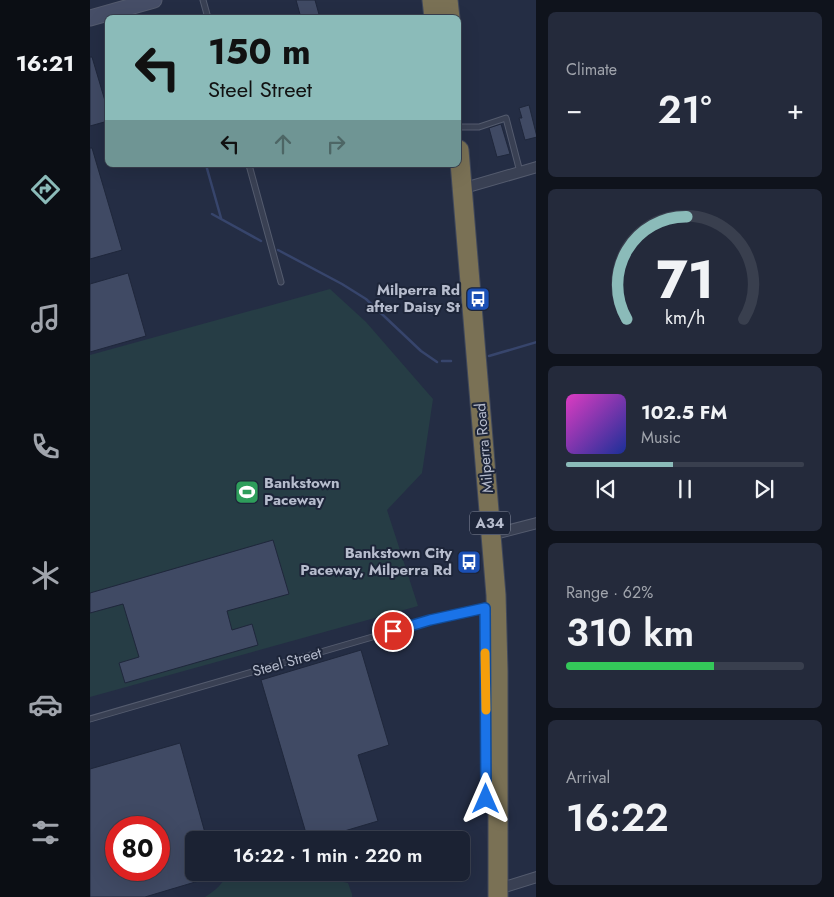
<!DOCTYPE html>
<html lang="en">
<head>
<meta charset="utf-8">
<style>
  :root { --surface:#1b2233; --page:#242a3b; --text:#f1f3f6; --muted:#a0a4ac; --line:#393f4e; --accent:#8bbbb9 }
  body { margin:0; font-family:Jost,sans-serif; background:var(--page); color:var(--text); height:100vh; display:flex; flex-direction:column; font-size:19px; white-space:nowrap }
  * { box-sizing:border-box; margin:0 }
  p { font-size:16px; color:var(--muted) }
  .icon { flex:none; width:28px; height:28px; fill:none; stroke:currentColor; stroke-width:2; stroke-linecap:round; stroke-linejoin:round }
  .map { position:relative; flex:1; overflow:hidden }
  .panel { display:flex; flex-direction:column; gap:12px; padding:12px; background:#0f131c; width:298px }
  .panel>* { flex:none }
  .guide { position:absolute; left:15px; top:15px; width:356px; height:152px; border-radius:8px; box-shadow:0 5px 20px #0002,0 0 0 1px var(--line); background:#8bbbb9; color:#111; overflow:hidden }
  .speed { position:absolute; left:15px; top:816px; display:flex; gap:10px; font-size:25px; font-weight:700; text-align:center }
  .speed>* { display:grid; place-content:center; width:65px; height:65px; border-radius:50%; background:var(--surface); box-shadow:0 5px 20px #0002,0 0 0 1px var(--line); line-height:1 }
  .speed .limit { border:8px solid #d22; background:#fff; color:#111 }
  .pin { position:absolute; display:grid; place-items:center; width:42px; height:42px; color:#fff; margin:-21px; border:2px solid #fff; border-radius:50%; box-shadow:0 1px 5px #0007 }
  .me { position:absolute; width:55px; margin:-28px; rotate:0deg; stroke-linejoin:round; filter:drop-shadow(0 0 4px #0008) }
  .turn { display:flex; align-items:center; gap:18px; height:105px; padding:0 20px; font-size:22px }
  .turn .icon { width:65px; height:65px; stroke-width:2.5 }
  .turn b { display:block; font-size:35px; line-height:42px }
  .lanes { display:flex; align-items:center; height:48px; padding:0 20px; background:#0003; justify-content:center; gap:25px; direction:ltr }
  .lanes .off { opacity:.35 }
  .big { font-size:38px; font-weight:600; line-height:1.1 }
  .panel .card { flex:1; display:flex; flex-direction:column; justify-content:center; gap:8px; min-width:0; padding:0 18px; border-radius:8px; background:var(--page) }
  .panel .dial { align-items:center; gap:0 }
  .dial svg { height:130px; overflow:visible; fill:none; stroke:var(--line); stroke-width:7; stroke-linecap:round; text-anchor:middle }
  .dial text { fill:var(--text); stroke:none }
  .song { display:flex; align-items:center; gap:15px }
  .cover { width:60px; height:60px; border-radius:8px; background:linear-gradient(135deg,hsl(310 70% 55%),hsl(230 70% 35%)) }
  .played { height:5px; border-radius:2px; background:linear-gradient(90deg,var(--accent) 45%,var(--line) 45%) }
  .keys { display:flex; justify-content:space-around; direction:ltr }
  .heat { display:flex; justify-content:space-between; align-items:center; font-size:28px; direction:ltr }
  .charge { height:8px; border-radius:4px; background:linear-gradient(90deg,#34c759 62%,var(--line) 0) }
  .trip { position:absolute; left:95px; top:831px; width:285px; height:50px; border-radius:8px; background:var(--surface); box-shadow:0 5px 20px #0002,0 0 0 1px var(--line); font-weight:600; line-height:50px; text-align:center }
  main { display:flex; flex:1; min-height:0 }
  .dock { display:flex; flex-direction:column; width:90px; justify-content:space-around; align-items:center; background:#0b0e14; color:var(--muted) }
  .dock .icon { width:35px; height:35px }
  .dock .active { color:var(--accent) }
  .dock b { font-size:22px; color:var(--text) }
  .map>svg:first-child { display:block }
  .green { fill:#263d45 }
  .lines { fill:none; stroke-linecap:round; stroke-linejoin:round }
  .stream { stroke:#37456c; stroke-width:2.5 }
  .building { fill:#404a64; stroke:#1f273b; fill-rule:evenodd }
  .lane-casing { stroke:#545b6e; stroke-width:7 }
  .street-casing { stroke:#545b6e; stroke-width:12 }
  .secondary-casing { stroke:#545b6e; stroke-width:17 }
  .highway-casing { stroke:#40485b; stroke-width:21 }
  .lane { stroke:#394053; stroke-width:5 }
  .street { stroke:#394053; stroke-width:10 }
  .secondary { stroke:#464e67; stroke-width:15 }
  .highway { stroke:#7a7155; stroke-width:19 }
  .route-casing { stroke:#114b97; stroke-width:12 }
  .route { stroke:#1a73e8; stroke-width:9 }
  .slow { stroke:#f59e0b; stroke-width:9 }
  .labels { text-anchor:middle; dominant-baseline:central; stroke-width:4; stroke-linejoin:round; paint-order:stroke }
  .shield { fill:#1d2539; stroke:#888fa1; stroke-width:1 }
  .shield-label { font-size:14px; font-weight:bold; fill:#b6bccd }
  .poi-label { font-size:15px; font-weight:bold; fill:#b6bccd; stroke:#1d2539; text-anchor:end }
  .street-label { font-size:15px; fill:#b6bccd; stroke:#1d2539 }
</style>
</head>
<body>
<main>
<nav class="dock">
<b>16:21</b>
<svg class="icon active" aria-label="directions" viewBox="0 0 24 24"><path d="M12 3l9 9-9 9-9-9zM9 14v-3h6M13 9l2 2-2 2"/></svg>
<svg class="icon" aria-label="music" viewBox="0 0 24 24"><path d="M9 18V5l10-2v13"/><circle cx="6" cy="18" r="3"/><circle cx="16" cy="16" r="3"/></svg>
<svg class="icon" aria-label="phone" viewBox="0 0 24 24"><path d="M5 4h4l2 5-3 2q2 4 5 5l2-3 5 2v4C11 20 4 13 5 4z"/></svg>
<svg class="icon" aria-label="climate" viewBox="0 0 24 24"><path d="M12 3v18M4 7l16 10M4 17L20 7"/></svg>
<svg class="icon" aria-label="car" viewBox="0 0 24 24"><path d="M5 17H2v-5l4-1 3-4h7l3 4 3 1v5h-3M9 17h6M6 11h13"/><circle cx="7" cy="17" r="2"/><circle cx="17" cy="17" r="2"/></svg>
<svg class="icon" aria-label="filters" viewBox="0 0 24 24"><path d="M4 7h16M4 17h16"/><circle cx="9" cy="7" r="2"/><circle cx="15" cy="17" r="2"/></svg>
</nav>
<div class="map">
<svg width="447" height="897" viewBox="0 0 447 897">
  <rect width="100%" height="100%" fill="#242d44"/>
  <!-- green -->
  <path class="green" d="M240 289 276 322 343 399 332 473 297 510 328 606 0 697V355Z
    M145 873H240L239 879 258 883 262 894V897H115C119 894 123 892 126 889 134 882 134 876 145 873Z"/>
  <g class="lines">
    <!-- stream -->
    <path class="stream" d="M116 165 131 218
      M122 214 171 241
      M188 250 252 284 276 299 331 351 347 362
      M399 356 447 342
      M352 361H361"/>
  </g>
  <!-- building -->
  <path class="building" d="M206 0H225L230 18H211Z
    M0 57H2L18 111V121L0 126Z
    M439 105 447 137 435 140 429 118H432L429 108Z
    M411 124 420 154 407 157 399 128Z
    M0 148H2L32 250 0 259Z
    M38 273 56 336 0 352V284Z
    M183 540 199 594 137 611 142 630 162 624 168 645 35 683 29 663 49 657 33 604 0 613V593Z
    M271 650 299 745 268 755 288 821 224 840H218L171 680Z
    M90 743 117 840H104V872H132V874L55 897H0V769ZM26 828H69V870H26Z"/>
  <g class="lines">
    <!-- lane casing -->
    <g class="lane-casing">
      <path id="lane" d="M113 0 118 18
        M369 127H389L416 118 430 172
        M159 165 191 282
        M0 719 341 620 395 608"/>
    </g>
    <!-- street casing -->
    <g class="street-casing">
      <path id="street" d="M371 189 447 167
        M401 535 447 523
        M408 889 447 877"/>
    </g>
    <!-- secondary casing -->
    <g class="secondary-casing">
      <path id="secondary" d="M0 18 64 0"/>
    </g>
    <!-- highway casing -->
    <g class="highway-casing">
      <path id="highway" d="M342 0 344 18
        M358 0 360 18
        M369 150 406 595 408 671V897"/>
    </g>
    <!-- lane -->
    <use href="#lane" class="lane"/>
    <!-- street -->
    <use href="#street" class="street"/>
    <!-- secondary -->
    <use href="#secondary" class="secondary"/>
    <!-- highway -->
    <use href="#highway" class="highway"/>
  </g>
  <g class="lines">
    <!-- route casing -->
    <g class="route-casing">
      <path id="route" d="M303 631 340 620 395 608 396 799"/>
    </g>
    <!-- route -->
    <use href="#route" class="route"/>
    <!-- slow -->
    <path class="slow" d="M395 653 396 710"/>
  </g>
  <!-- icons -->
  <defs>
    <g id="bus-square" transform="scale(1.25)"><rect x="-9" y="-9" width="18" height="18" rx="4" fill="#1a4fb4" stroke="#1d2539"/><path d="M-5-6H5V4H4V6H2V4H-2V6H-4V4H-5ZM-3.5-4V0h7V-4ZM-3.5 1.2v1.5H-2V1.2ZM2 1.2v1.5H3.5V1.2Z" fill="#fff"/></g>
    <g id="stadium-square" transform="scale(1.25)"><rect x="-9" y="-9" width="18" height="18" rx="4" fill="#2e9e5b" stroke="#1d2539"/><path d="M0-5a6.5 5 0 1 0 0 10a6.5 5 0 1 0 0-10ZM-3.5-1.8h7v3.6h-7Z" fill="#fff"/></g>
  </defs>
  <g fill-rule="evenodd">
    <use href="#bus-square" x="388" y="299"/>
    <use href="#stadium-square" x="157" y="492"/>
    <use href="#bus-square" x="379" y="562"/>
  </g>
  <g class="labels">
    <!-- shield labels -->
    <rect class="shield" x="380" y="511.5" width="40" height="23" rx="4"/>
    <g class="shield-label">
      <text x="400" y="523">A34</text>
    </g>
    <!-- poi labels -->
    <g class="poi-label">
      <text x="370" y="290">Milperra Rd<tspan x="370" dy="17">after Daisy St</tspan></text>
      <text x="174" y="483" text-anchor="start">Bankstown<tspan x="174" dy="17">Paceway</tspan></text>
      <text x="362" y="553">Bankstown City<tspan x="362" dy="17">Paceway, Milperra Rd</tspan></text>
    </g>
    <!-- street labels -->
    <g class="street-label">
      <text transform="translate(394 448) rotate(-95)">Milperra Road</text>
      <text transform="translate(197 662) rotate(-16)">Steel Street</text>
    </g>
  </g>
</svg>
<div class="speed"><div class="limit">80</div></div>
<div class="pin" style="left:303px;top:631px;background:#d93025"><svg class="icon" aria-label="arrive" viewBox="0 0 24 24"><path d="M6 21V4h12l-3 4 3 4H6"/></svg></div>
<svg class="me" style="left:396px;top:799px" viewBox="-20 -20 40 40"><path d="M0-17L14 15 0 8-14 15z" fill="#1a73e8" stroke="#fff" stroke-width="4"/></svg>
<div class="trip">16:22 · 1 min · 220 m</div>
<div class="guide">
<div class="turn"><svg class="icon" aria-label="left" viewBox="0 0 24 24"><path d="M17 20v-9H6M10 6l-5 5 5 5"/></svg><div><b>150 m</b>Steel Street</div></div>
<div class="lanes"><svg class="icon" aria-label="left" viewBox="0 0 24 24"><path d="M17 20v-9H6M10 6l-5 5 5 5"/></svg><svg class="icon off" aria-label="ahead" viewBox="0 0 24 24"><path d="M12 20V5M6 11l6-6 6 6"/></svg><svg class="icon off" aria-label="right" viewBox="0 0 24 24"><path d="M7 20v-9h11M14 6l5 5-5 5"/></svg></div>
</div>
</div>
<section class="panel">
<div class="card"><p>Climate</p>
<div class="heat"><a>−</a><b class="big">21°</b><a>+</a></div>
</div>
<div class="card dial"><svg viewBox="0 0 100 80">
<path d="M14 69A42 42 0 1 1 86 69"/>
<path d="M14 69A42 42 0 0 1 51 6" stroke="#8bbbb9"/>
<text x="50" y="56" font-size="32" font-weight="700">71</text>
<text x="50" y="72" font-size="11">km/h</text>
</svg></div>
<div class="card">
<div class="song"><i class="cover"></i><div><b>102.5 FM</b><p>Music</p></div></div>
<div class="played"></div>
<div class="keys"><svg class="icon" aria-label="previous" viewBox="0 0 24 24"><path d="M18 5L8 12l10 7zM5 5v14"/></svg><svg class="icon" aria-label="pause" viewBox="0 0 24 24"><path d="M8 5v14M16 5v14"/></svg><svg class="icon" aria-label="next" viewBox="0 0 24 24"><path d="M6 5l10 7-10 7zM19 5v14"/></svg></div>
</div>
<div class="card"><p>Range · 62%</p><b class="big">310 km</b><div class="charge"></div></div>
<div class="card"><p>Arrival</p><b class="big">16:22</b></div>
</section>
</main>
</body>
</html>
